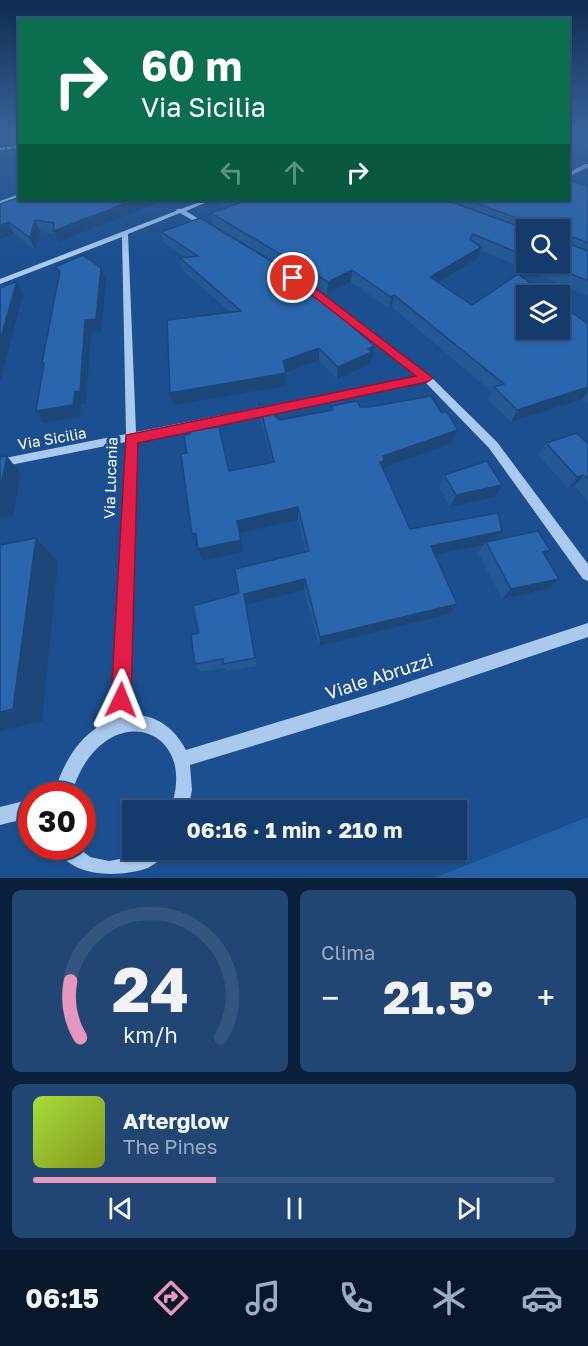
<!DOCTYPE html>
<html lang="it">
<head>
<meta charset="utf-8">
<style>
  :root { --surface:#143b6b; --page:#214673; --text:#f1f3f6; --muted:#9dadc1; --line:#33557e; --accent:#e797bd }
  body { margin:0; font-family:"Golos Text",sans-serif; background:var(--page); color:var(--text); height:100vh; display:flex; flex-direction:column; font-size:22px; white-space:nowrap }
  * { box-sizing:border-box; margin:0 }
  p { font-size:20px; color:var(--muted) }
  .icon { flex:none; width:33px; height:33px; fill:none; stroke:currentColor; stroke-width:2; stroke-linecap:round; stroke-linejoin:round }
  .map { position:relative; height:878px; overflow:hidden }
  .side { display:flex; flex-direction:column; gap:12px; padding:12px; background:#0b203b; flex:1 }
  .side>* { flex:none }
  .guide { position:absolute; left:18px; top:18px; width:552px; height:183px; border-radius:0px; box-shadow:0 2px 4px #0004,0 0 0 2px var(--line); background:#0b6e4f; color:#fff; overflow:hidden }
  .fabs { position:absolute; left:516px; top:219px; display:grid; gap:12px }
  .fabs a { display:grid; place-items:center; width:54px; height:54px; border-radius:0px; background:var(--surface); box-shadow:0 2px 4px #0004,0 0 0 2px var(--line); font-size:30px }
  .speed { position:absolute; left:18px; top:782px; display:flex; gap:12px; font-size:30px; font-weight:700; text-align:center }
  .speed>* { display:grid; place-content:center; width:78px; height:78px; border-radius:50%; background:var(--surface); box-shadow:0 2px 4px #0004,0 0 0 2px var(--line); line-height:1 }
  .speed .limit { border:9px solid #d22; background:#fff; color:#111 }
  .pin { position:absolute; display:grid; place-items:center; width:51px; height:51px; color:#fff; margin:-26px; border:3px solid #fff; border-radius:50%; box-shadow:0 2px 6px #0007 }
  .me { position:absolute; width:66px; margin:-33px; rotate:2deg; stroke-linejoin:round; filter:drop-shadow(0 0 4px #0008) }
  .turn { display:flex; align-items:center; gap:21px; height:126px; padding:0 24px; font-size:27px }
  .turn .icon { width:78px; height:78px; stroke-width:2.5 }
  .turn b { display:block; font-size:42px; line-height:51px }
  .lanes { display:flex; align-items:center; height:57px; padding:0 24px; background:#0003; justify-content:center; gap:30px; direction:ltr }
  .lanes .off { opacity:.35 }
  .big { font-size:45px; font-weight:700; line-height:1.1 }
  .side .widget { flex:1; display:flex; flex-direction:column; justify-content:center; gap:9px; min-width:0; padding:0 21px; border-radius:9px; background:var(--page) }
  .side .dial { align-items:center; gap:0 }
  .dial svg { height:156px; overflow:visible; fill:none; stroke:var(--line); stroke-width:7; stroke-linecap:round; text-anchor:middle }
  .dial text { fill:var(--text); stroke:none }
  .song { display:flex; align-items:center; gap:18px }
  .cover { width:72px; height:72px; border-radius:9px; background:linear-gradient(135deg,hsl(80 70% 55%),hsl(70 70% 35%)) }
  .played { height:6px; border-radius:3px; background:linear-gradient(90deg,var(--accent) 35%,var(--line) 35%) }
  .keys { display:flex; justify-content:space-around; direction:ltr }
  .heat { display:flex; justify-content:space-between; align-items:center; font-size:33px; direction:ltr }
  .side .tiles { flex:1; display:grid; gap:12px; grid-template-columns:1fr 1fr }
  .widget:last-child { grid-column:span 2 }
  .trip { position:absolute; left:122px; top:800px; width:345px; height:60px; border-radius:0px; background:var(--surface); box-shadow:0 2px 4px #0004,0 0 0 2px var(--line); font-weight:700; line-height:60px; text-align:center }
  .dock { display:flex; height:96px; justify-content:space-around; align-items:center; background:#08182b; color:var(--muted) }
  .dock .icon { width:42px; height:42px }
  .dock .active { color:var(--accent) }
  .dock b { font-size:27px; color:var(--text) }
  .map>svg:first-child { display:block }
  .green { fill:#2461a8 }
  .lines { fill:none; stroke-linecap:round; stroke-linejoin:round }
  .minor { fill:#a9c9ee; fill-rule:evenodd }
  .rail { stroke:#fff; stroke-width:2; stroke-dasharray:5 2; stroke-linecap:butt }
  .wall { fill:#245895; fill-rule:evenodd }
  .shaded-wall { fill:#1d4779 }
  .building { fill:#2a66ad; stroke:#1d4779; stroke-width:1.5 }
  .route { fill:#e11d48; stroke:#92132f; stroke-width:1.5 }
  .labels { text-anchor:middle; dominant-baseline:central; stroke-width:6; stroke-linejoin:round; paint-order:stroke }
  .street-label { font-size:15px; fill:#fff; stroke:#1b4f8f }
  .near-street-label { font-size:18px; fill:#fff; stroke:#1b4f8f }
</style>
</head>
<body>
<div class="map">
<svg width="588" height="878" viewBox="0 0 588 878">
  <rect width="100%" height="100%" fill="#1b4f8f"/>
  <!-- green -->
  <path class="green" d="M588 817V878H434Z"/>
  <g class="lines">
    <!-- minor -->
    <path class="minor" d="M585 164H588V167L568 177V173Z
      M20 194V198L0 205V201Z
      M205 200H212L186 211 210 226V228H206L180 213 128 234 136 432 419 376 302 286 309 284 430 376 497 442 588 564V581L583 579 489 448 425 382 136 440 128 715C154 713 174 727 186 750L387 689 588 623V637L387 705 190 765 192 790 188 810H170C202 724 101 694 71 795H53C65 760 78 735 112 719L126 442 0 467V459L126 434 122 237 0 284V279L176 211 177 209H181Z
      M32 799V817L0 825V807Z
      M55 846H76L90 857 109 861 131 857 144 849H167C164 858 156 863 148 868 118 878 70 878 55 846Z"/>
    <!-- rail -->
    <path class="rail" d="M0 149 20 147"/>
  </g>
  <!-- wall -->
  <path class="wall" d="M588 186V296L480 250 477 259 438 282 472 305 588 324V404L583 399 511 422 488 400 492 392 392 307 389 309 351 282 327 294 213 224 211 213 227 208 214 201 213 200H568ZM526 230H560V262H526Z
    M20 200H166L58 242 54 234 40 231 35 250 14 234 0 239Z
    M161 232 316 288V294L372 358 371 359 370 365 337 379 319 360 286 372V386L174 405 230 312 182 270 180 258 185 257 164 243Z
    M259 403 280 420 330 411 331 406 360 407 441 412 458 430 452 443 383 468 410 529 502 531 496 539 550 550 545 556 559 579 548 589 502 599 478 553 483 545 435 555 450 614 319 646 304 590 246 605 257 666 227 671 225 668 200 672 195 664 199 633 239 593 306 552 298 520 240 533 243 552 202 561 198 545 196 546 229 471 272 462 260 417Z
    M546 443 588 444V502L575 486 568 488 538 455Z
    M444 475 495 497 450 507 439 487Z"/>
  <!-- shaded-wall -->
  <path class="shaded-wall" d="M135 200H166L58 242 53 231Z
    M35 220 40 231 35 250 30 238Z
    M9 222 14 234 0 239V225Z
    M481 247 477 259 427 289 430 277Z
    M101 268 106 280 101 331 91 333 86 403 81 404 80 417 44 423 36 411 75 392 85 320Z
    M352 270 351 282 327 294 328 282Z
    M17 281 23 294 0 382V341Z
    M394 295 392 307 389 309 391 297Z
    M374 346 372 358 371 359 370 365 337 379 338 367 368 349Z
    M319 348V360L283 374V361Z
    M286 373V386L174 405 170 393Z
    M588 387V391L583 399 511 422 517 410Z
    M458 430 452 443 383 468 380 462 383 456Z
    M7 456 21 474 13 516 0 518V489Z
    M584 475 575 486 568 488 577 477Z
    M502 485 495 497 450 507 456 495Z
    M298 507V520L240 533 237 521Z
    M502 531 493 543 486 542 483 545 425 557 431 546Z
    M196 533 200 545 196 546 192 534Z
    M36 538 58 562 42 721 0 731V712Z
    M241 540 243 552 202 561 198 549Z
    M550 550 540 561 543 552Z
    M305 579 304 590 246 605 257 666 244 594Z
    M559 579 548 589 502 599 511 589Z
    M457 604 450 614 319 646 320 637Z"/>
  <!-- building -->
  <path class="building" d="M568 180 588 186V243L566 234 563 236 564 242 588 251V281L543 262H560V230H532L531 223 467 200H568Z
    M20 197V200H135L53 231 54 223 35 220 30 238 9 222 0 225V204Z
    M232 200H446L529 230H526V256L473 234 470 239 481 247 430 277 472 305 518 274 548 296H526V328H560V304L588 324V387L517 410 494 387 504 384 394 295 391 297 352 270 328 282 211 213 239 203Z
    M200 218 316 288 312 290 374 346 368 349 372 352 338 367 319 348 283 361 286 373 170 393 167 320 241 311 180 258 198 256 161 232Z
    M83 255 101 268 96 319 85 320 80 391 75 392 73 405 36 411 44 363H42L60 271 55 267Z
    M17 281 0 341V288Z
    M431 396 441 412H447L458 430 383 456 384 461 380 462 410 529 498 513 502 531 431 546 457 604 320 637 305 579 244 594 255 658 223 664V659L195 664 191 635 199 633 193 606 239 593 235 569 309 551 298 507 237 521 241 540 198 549 196 533 192 534 181 454 187 453 184 435 190 434 189 430 219 427 229 471 274 462 259 403 280 420 333 410 331 406 357 401 360 407H369Z
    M577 433 588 444V479L584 475 577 477 546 443Z
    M7 456 0 489V457Z
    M487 461 502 485 456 495 444 475Z
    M538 531 550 550 543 552 559 579 511 589 486 542Z
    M36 538 13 709 0 712V545Z"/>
  <!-- sky -->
  <linearGradient id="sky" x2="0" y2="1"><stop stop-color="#0f2b4f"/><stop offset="0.52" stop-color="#39639b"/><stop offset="1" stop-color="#39639b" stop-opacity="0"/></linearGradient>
  <rect width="588" height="255" fill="url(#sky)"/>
  <!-- route -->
  <path class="route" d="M289 276H296L315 288 433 378 427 382 138 443 131 700 128 707 121 710 114 707 111 700 126 435 416 376 308 292 289 280Z"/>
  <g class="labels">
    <!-- street labels -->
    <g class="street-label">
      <text transform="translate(52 438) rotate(-10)">Via Sicilia</text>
      <text transform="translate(110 478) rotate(-88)">Via Lucania</text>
    </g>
    <!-- near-street labels -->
    <g class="near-street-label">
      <text transform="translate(379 676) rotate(-18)">Viale Abruzzi</text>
    </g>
  </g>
</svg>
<div class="fabs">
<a><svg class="icon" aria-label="search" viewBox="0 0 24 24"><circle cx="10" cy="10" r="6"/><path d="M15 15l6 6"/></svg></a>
<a><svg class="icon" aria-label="layers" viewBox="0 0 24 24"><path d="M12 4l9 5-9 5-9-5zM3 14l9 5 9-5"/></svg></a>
</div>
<div class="speed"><div class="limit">30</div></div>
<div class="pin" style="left:293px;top:278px;background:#d93025"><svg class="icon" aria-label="arrive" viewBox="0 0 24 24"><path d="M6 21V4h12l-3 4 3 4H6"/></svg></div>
<svg class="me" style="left:121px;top:700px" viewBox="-20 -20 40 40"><path d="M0-17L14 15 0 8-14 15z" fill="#e11d48" stroke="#fff" stroke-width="4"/></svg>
<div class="trip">06:16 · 1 min · 210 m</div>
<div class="guide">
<div class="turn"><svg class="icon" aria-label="right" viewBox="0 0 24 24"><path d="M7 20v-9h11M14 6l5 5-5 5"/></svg><div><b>60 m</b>Via Sicilia</div></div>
<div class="lanes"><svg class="icon off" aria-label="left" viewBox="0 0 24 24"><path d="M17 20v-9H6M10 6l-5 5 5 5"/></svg><svg class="icon off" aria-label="ahead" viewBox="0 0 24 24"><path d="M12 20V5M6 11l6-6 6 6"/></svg><svg class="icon" aria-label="right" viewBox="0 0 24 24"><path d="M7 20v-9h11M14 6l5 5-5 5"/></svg></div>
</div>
</div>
<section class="side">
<div class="tiles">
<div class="widget dial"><svg viewBox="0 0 100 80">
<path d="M14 69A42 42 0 1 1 86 69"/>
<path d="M14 69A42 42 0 0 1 9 40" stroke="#e797bd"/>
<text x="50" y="56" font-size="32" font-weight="700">24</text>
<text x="50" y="72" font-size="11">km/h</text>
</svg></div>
<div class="widget"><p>Clima</p>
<div class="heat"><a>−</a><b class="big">21.5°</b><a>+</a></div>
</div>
<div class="widget">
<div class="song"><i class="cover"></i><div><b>Afterglow</b><p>The Pines</p></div></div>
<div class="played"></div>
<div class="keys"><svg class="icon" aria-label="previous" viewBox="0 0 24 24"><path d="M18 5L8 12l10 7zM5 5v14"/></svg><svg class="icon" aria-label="pause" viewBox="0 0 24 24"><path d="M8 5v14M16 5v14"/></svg><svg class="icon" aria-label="next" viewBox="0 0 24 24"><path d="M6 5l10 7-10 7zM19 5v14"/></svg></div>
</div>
</div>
</section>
<nav class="dock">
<b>06:15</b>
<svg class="icon active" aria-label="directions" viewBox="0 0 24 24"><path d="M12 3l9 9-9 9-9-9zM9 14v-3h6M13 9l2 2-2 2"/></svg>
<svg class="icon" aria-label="music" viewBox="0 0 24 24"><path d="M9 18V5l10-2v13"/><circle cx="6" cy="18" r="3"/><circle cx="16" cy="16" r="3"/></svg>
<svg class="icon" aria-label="phone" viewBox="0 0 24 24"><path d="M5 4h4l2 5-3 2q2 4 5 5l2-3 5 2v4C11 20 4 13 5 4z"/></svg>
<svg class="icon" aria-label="climate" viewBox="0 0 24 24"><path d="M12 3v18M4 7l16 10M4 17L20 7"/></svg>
<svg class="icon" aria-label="car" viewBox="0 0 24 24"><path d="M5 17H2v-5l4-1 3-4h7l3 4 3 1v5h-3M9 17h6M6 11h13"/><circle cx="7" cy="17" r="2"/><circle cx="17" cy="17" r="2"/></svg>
</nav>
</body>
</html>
